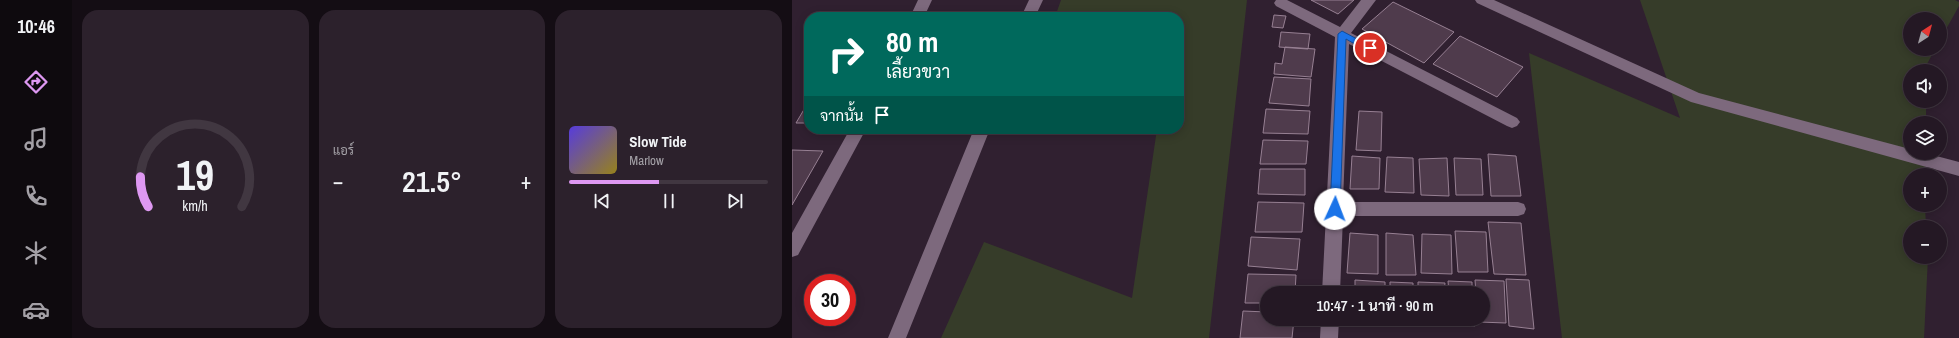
<!DOCTYPE html>
<html lang="th">
<head>
<meta charset="utf-8">
<style>
  :root { --surface:#241824; --page:#2c212c; --text:#f1f3f6; --muted:#a3a0a6; --line:#413741; --accent:#de98f2 }
  body { margin:0; font-family:"Archivo Narrow",Sarabun,sans-serif; background:var(--page); color:var(--text); height:100vh; display:flex; flex-direction:column; font-size:15px; white-space:nowrap }
  * { box-sizing:border-box; margin:0 }
  p { font-size:13px; color:var(--muted) }
  .icon { flex:none; width:22px; height:22px; fill:none; stroke:currentColor; stroke-width:2; stroke-linecap:round; stroke-linejoin:round }
  .map { position:relative; flex:1; overflow:hidden }
  .side { display:flex; flex-direction:column; gap:10px; padding:10px; background:#140d14; width:720px }
  .side>* { flex:none }
  .banner { position:absolute; left:12px; top:12px; width:380px; height:122px; border-radius:16px; box-shadow:0 2px 10px #0003,0 0 0 1px var(--line); background:#00695c; color:#fff; overflow:hidden }
  .needle { width:26px; rotate:36deg }
  .tools { position:absolute; left:1111px; top:12px; display:grid; gap:8px }
  .tools a { display:grid; place-items:center; width:44px; height:44px; border-radius:50%; background:var(--surface); box-shadow:0 2px 10px #0003,0 0 0 1px var(--line); font-size:20px }
  .speed { position:absolute; left:12px; top:274px; display:flex; gap:8px; font-size:20px; font-weight:700; text-align:center }
  .speed>* { display:grid; place-content:center; width:52px; height:52px; border-radius:50%; background:var(--surface); box-shadow:0 2px 10px #0003,0 0 0 1px var(--line); line-height:1 }
  .speed .limit { border:6px solid #d22; background:#fff; color:#111 }
  .pin { position:absolute; display:grid; place-items:center; width:34px; height:34px; color:#fff; margin:-17px; border:2px solid #fff; border-radius:50%; box-shadow:0 1px 4px #0007 }
  .me { position:absolute; width:44px; margin:-22px; rotate:2deg; stroke-linejoin:round; filter:drop-shadow(0 0 3px #0008) }
  .turn { display:flex; align-items:center; gap:14px; height:84px; padding:0 16px; font-size:18px }
  .turn .icon { width:52px; height:52px; stroke-width:2.5 }
  .turn b { display:block; font-size:28px; line-height:34px }
  .then { display:flex; align-items:center; height:38px; padding:0 16px; background:#0003; gap:8px; font-size:15px }
  .big { font-size:30px; font-weight:600; line-height:1.1 }
  .side .card { flex:1; display:flex; flex-direction:column; justify-content:center; gap:6px; min-width:0; padding:0 14px; border-radius:16px; background:var(--page) }
  .side .dial { align-items:center; gap:0 }
  .dial svg { height:104px; overflow:visible; fill:none; stroke:var(--line); stroke-width:7; stroke-linecap:round; text-anchor:middle }
  .dial text { fill:var(--text); stroke:none }
  .song { display:flex; align-items:center; gap:12px }
  .cover { width:48px; height:48px; border-radius:6px; background:linear-gradient(135deg,hsl(250 70% 55%),hsl(50 70% 35%)) }
  .played { height:4px; border-radius:2px; background:linear-gradient(90deg,var(--accent) 45%,var(--line) 45%) }
  .keys { display:flex; justify-content:space-around; direction:ltr }
  .heat { display:flex; justify-content:space-between; align-items:center; font-size:22px; direction:ltr }
  .side .tiles { flex:1; display:grid; gap:10px; grid-template-columns:repeat(3,1fr) }
  .trip { position:absolute; left:468px; top:286px; width:230px; height:40px; border-radius:20px; background:var(--surface); box-shadow:0 2px 10px #0003,0 0 0 1px var(--line); font-weight:600; line-height:40px; text-align:center }
  main { display:flex; flex:1; min-height:0 }
  .tab-bar { display:flex; flex-direction:column; width:72px; justify-content:space-around; align-items:center; background:#0e0a0e; color:var(--muted) }
  .tab-bar .icon { width:28px; height:28px }
  .tab-bar .current { color:var(--accent) }
  .tab-bar b { font-size:18px; color:var(--text) }
  .map>svg:first-child { display:block }
  .green { fill:#363c29 }
  .building { fill:#4f3b4c; stroke:#978093 }
  .lines { fill:none; stroke-linecap:round; stroke-linejoin:round }
  .street { fill:#7d697d; fill-rule:evenodd }
  .route { fill:#1a73e8; stroke:#114b97 }
</style>
</head>
<body>
<main>
<nav class="tab-bar">
<b>10:46</b>
<svg class="icon current" aria-label="directions" viewBox="0 0 24 24"><path d="M12 3l9 9-9 9-9-9zM9 14v-3h6M13 9l2 2-2 2"/></svg>
<svg class="icon" aria-label="music" viewBox="0 0 24 24"><path d="M9 18V5l10-2v13"/><circle cx="6" cy="18" r="3"/><circle cx="16" cy="16" r="3"/></svg>
<svg class="icon" aria-label="phone" viewBox="0 0 24 24"><path d="M5 4h4l2 5-3 2q2 4 5 5l2-3 5 2v4C11 20 4 13 5 4z"/></svg>
<svg class="icon" aria-label="climate" viewBox="0 0 24 24"><path d="M12 3v18M4 7l16 10M4 17L20 7"/></svg>
<svg class="icon" aria-label="car" viewBox="0 0 24 24"><path d="M5 17H2v-5l4-1 3-4h7l3 4 3 1v5h-3M9 17h6M6 11h13"/><circle cx="7" cy="17" r="2"/><circle cx="17" cy="17" r="2"/></svg>
</nav>
<section class="side">
<div class="tiles">
<div class="card dial"><svg viewBox="0 0 100 80">
<path d="M14 69A42 42 0 1 1 86 69"/>
<path d="M14 69A42 42 0 0 1 8 46" stroke="#de98f2"/>
<text x="50" y="56" font-size="32" font-weight="700">19</text>
<text x="50" y="72" font-size="11">km/h</text>
</svg></div>
<div class="card"><p>แอร์</p>
<div class="heat"><a>−</a><b class="big">21.5°</b><a>+</a></div>
</div>
<div class="card">
<div class="song"><i class="cover"></i><div><b>Slow Tide</b><p>Marlow</p></div></div>
<div class="played"></div>
<div class="keys"><svg class="icon" aria-label="previous" viewBox="0 0 24 24"><path d="M18 5L8 12l10 7zM5 5v14"/></svg><svg class="icon" aria-label="pause" viewBox="0 0 24 24"><path d="M8 5v14M16 5v14"/></svg><svg class="icon" aria-label="next" viewBox="0 0 24 24"><path d="M6 5l10 7-10 7zM19 5v14"/></svg></div>
</div>
</div>
</section>
<div class="map">
<svg width="1167" height="338" viewBox="0 0 1167 338">
  <rect width="100%" height="100%" fill="#302030"/>
  <!-- green -->
  <path class="green" d="M269 0H455L417 338H149L192 242 340 298 365 129H387V17H263Z
    M848 0H1163L1167 2V6L1148 40V19H1118V49H1143L1135 64V71H1118V101H1134V123H1118V153H1134L1133 175H1118V205H1133L1134 227H1118V257H1136L1132 338H770L737 53 888 118Z"/>
  <!-- building -->
  <path class="building" d="M519 0H562L546 14Z
    M601 2 662 32 632 63 570 29Z
    M482 15 494 16 491 28 480 27Z
    M489 32 518 34 516 49 487 47Z
    M668 36 731 67 705 97 641 64Z
    M493 47 523 49 519 77 482 74 483 63 490 64Z
    M482 77 519 79 517 106 477 103Z
    M17 101V123H4Z
    M474 109 518 111 516 134 471 133Z
    M567 111 590 112 589 151 564 150Z
    M471 140 516 141 514 164H468Z
    M0 150 31 151 0 205Z
    M696 154 724 156 729 196H699Z
    M560 156 588 158 587 189H558Z
    M595 157 621 158 622 193 593 192Z
    M655 158 657 196 629 195 627 159Z
    M662 158 689 159 691 195H664Z
    M468 169H513V195L466 194Z
    M466 202 512 203 510 232H463Z
    M696 222 729 223 734 275 702 274Z
    M663 231 694 232 696 272H666Z
    M558 233 586 235V274L555 273Z
    M594 233 621 235 624 275H594Z
    M630 234 659 235 660 274 629 273Z
    M459 237 508 239 505 270 456 266Z
    M456 274 504 275 503 293H475V303H453Z
    M714 279 737 280 742 329 717 326Z
    M563 280 593 282V293H563Z
    M683 280 712 281 714 323 687 322 686 319H691V293H684Z
    M656 281 680 282V293H657Z
    M598 282 621 283V293H598Z
    M626 282 653 283 652 293H626Z
    M451 311 475 312V319H502L500 338H448Z
    M562 319H593V324L562 322Z
    M597 319H621V326L596 324Z
    M626 319H652V326L626 324Z
    M657 319H682L683 326 658 325Z"/>
  <g class="lines">
    <!-- street -->
    <path class="street" d="M126 0H140L132 17H118Z
      M237 0H251L243 17H229Z
      M484 0H495L548 27 569 0H584L559 33 725 118 728 122 725 126 720 128 715 126 557 44 551 202H726L732 204 734 209 732 214 726 216H551L548 293H530L543 37 484 6 482 3Z
      M683 0H702L907 93 1118 149V153H1133L1167 162V176L899 102 685 3Z
      M58 129H74L6 255 0 257V233Z
      M182 129H198L114 338H96Z
      M529 319H547L546 338H528Z"/>
  </g>
  <!-- route -->
  <path class="route" d="M550 31 582 48 581 51H575L554 39 548 209 543 213 538 209 546 34Z"/>
</svg>
<div class="tools">
<a><svg class="needle" viewBox="-14 -14 28 28"><path d="M0-13l5 13h-10z" fill="#e53935"/><path d="M0 13l5-13h-10z" fill="#a3a0a6"/></svg></a>
<a><svg class="icon" aria-label="sound" viewBox="0 0 24 24"><path d="M4 9h4l5-4v14l-5-4H4zM17 9q2 3 0 6"/></svg></a>
<a><svg class="icon" aria-label="layers" viewBox="0 0 24 24"><path d="M12 4l9 5-9 5-9-5zM3 14l9 5 9-5"/></svg></a>
<a>+</a>
<a>−</a>
</div>
<div class="speed"><div class="limit">30</div></div>
<div class="pin" style="left:578px;top:48px;background:#d93025"><svg class="icon" aria-label="arrive" viewBox="0 0 24 24"><path d="M6 21V4h12l-3 4 3 4H6"/></svg></div>
<svg class="me" style="left:543px;top:209px" viewBox="-20 -20 40 40"><circle r="19" fill="#fff"/><path d="M0-13L10 11 0 6-10 11z" fill="#1a73e8"/></svg>
<div class="trip">10:47 · 1 นาที · 90 m</div>
<div class="banner">
<div class="turn"><svg class="icon" aria-label="right" viewBox="0 0 24 24"><path d="M7 20v-9h11M14 6l5 5-5 5"/></svg><div><b>80 m</b>เลี้ยวขวา</div></div>
<div class="then">จากนั้น<svg class="icon" aria-label="arrive" viewBox="0 0 24 24"><path d="M6 21V4h12l-3 4 3 4H6"/></svg></div>
</div>
</div>
</main>
</body>
</html>
